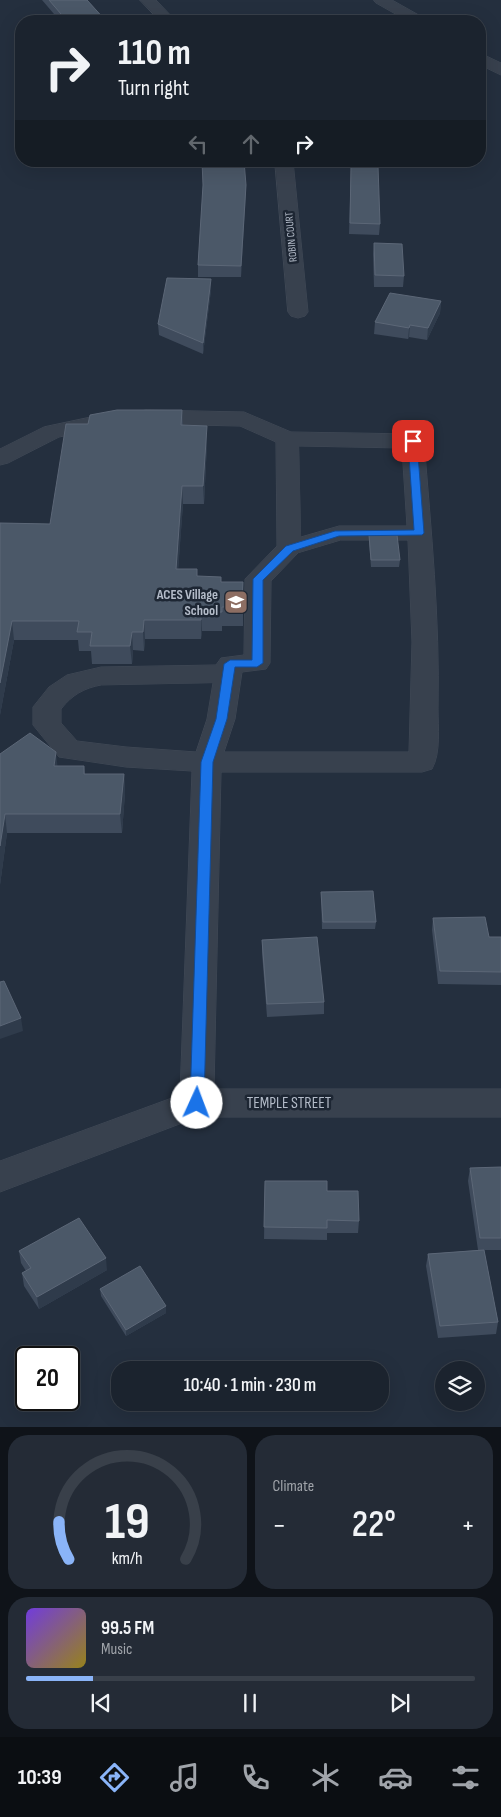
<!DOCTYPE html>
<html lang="en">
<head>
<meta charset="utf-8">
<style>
  :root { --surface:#1b232e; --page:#242b36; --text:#f1f3f6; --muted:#a0a4aa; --line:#39404a; --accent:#8ab4f8 }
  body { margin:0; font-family:"Sofia Sans Condensed",sans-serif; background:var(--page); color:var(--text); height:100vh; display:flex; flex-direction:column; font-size:19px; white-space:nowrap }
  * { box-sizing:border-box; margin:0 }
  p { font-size:16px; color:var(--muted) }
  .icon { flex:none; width:28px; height:28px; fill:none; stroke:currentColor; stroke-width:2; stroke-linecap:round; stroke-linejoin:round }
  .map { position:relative; height:1427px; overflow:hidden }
  .sheet { display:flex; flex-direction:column; gap:8px; padding:8px; background:#0f1319; flex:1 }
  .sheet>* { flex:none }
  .hud { position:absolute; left:15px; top:15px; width:471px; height:152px; border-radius:20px; box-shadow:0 5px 20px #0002,0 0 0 1px var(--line); background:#1b232e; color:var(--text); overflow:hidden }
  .fabs { position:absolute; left:435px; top:1361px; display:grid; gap:10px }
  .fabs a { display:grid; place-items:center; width:50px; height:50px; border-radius:50%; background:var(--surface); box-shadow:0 5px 20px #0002,0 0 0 1px var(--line); font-size:25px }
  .speed { position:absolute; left:15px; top:1346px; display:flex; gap:10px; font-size:25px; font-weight:700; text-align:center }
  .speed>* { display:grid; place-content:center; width:65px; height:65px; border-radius:50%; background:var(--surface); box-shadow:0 5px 20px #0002,0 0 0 1px var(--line); line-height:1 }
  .speed .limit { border:2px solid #111; border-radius:8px; background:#fff; color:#111 }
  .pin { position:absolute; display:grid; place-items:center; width:42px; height:42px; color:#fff; margin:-21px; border-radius:10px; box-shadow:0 2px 8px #0006 }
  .me { position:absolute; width:55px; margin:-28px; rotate:2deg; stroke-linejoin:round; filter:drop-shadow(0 0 4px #0008) }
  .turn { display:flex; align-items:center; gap:18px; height:105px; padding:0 20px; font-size:22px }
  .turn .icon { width:65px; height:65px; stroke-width:2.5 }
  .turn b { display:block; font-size:35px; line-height:42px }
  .lanes { display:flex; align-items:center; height:48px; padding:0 20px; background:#0003; justify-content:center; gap:25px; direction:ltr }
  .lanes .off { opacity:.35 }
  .big { font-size:38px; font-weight:600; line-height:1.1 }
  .sheet .widget { flex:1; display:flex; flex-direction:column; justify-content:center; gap:8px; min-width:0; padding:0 18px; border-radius:20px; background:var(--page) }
  .sheet .dial { align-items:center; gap:0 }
  .dial svg { height:130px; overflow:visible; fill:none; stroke:var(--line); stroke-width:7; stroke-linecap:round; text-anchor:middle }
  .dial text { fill:var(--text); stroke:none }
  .song { display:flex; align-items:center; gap:15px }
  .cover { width:60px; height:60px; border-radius:8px; background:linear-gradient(135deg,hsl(260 70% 55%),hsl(50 70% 35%)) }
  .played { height:5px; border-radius:2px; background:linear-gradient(90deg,var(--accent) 15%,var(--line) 15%) }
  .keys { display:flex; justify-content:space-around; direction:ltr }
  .heat { display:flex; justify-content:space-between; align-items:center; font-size:28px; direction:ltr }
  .sheet .tiles { flex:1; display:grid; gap:8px; grid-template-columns:1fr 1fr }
  .widget:last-child { grid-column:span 2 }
  .trip { position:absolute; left:111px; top:1361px; width:278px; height:50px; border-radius:20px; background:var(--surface); box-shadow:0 5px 20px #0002,0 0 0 1px var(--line); font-weight:600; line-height:50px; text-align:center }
  .dock { display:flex; height:80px; justify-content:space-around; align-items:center; background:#0b0e12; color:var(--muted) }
  .dock .icon { width:35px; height:35px }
  .dock .selected { color:var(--accent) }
  .dock b { font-size:22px; color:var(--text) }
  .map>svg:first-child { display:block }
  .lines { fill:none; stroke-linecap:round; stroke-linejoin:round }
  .minor-casing { stroke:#414a57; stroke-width:1 }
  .minor { fill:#38414e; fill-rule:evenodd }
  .wall { fill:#3f4b5c }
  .shaded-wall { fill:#2f3b4b }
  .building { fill:#4b5868; stroke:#5c6777 }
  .route { fill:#1a73e8; stroke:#114b97 }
  .labels { text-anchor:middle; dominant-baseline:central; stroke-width:5; stroke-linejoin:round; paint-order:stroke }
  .far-street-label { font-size:11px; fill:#b4bcc9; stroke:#1d2633 }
  .poi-label { font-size:14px; font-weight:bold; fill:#b4bcc9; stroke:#1d2633; text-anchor:end }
  .near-street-label { font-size:16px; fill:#b4bcc9; stroke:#1d2633 }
</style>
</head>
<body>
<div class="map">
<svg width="501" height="1427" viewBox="0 0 501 1427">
  <rect width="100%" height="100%" fill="#242f3e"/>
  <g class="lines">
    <!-- minor casing -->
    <g class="minor-casing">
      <path id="minor" d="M140 0H156L176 21H160Z
        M374 0H392L424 18 427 21H408L376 3Z
        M480 53 501 63V75L480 65Z
        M275 161H293L308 312 305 316 298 318 291 316 288 312Z
        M146 410 244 412 291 432 413 434 421 436 424 441C431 530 440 619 438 709 438 727 441 753 432 769L422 772H221L214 1089H501V1117H198L0 1192V1161L180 1095 192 771 126 767 59 757 33 725V707L49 687 67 675 101 667 216 665 221 658 244 655 245 579 277 546 276 442 240 426 146 424 138 422 135 417 138 412ZM299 446 402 448 407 526H339L301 537ZM341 540H408L412 642 409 752H224L235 719 242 672 266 669 270 663 271 581 298 553ZM213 683 207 719 196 752 126 747 77 741 61 723V709C72 695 84 688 101 685Z
        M101 415 109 417 112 422 109 427 59 437 8 463 0 465V449L44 427Z"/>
    </g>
    <!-- minor -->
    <use href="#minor" class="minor"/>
  </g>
  <!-- wall -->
  <path class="wall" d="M42 0H87L106 21H60Z
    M351 166 380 224 379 235 349 234Z
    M246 185 241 277H198V265L203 187Z
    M374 243 404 276 403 287H374L373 254Z
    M211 290 203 354 159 335 158 324Z
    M441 301 440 313 427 340 409 337 408 339 374 334 375 322Z
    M182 410 183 425 207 443 204 504H183L178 569H197V576L221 582H243V626H222V631H202L201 639H145L144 651 133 650 132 664H92L91 651H79L78 640H14L0 715V523L50 524 88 424Z
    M369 535 400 560 399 567H371L369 542Z
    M0 754 57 766H84L85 774H124L125 793 122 833H7L0 885Z
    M321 892 376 922 375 929H322Z
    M433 918 489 937H501V985L438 984 432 930Z
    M262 940 324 1002V1014L267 1017 262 953Z
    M501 1167V1250H484L498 1322 496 1334 438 1338 426 1266 428 1254 478 1250 468 1181 470 1168Z
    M265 1181 327 1191 359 1221 358 1233H327V1240L264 1239Z
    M19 1251 107 1270 39 1309 24 1286 22 1273 26 1271 21 1263Z
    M100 1289 166 1306V1313L126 1336 101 1296Z"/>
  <!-- shaded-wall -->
  <path class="shaded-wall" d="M246 185V195L241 277V266Z
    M211 279V290L203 354V343Z
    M441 301 440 313 427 340 428 328Z
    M410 325 409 337 408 339 409 328Z
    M207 426V443L204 504 203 486Z
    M182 486 183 504 177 588 176 569Z
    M201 613 202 631 201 639Z
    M144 620 145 639 144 651 143 632Z
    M12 621 14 640 0 715V683Z
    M132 632 133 650 132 664 130 646Z
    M56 752 58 771 54 766Z
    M124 774 125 793 122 833 120 814Z
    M5 814 7 833 0 885V846Z
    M21 1018 23 1031 0 1039V1026Z
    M106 1258 107 1270 39 1309 37 1297Z
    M166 1306V1313L126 1336V1330Z"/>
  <!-- building -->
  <path class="building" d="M49 0H87L106 21H67Z
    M202 161H244L246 185 241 266 198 265 203 185Z
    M351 166H378L380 224 350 223Z
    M374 243 402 244 404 276 375 275Z
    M167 278 211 279 203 343 158 324Z
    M390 293 441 301 428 328 410 325 409 328 375 322Z
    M117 410H182L181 425 207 426 203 486H182L176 569H197V576L221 577V582H243L242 607H222V612L201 613V620H144L143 632H132L130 646H90L92 632H77L79 621H12L0 683V523L50 524 66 424H88L90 415Z
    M369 535H397L400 560H371Z
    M30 733 56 752 54 766H84V774H124L120 814H5L0 846V754Z
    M373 891 376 922H323L321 892Z
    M485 917 489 937H501V972L440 971 433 918Z
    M317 937 324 1002 267 1004 262 940Z
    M4 981 21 1018 0 1026V982Z
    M501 1167V1238H480L470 1168Z
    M265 1181H327V1191H358L359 1221 327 1220V1228L264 1227Z
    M79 1218 106 1258 37 1297 22 1273 31 1268 19 1251Z
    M484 1250 498 1322 440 1326 428 1254Z
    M140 1266 166 1306 126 1330 100 1289Z"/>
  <!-- route -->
  <path class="route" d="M413 438 417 441 424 533 422 535 339 536 293 551 263 580V663L257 667H235L227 719 213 762 204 1103 202 1107 197 1109 192 1107 190 1103 201 762 216 719 224 664 230 660H252L253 579 286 546 335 531 414 530 408 441Z"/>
  <!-- icons -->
  <defs>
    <g id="school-square" transform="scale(1.25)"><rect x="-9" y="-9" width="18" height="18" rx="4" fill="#8d6e63" stroke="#1d2633"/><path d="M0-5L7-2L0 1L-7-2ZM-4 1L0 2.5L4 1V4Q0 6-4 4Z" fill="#fff"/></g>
  </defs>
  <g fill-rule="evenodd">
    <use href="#school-square" x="236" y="602"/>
  </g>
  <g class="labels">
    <!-- far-street labels -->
    <g class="far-street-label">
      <text transform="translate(291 237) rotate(-95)">ROBIN COURT</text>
    </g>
    <!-- poi labels -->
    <g class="poi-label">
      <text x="218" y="594">ACES Village<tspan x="218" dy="16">School</tspan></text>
    </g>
    <!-- near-street labels -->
    <g class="near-street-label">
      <text x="289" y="1103">TEMPLE STREET</text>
    </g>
  </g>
</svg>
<div class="fabs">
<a><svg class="icon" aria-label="layers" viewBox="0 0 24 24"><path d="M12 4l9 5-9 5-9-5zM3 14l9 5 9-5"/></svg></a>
</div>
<div class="speed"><div class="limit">20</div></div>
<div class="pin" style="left:413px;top:441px;background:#d93025"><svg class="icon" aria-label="arrive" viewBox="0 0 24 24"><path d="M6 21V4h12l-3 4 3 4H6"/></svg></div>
<svg class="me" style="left:197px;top:1103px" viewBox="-20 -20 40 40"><circle r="19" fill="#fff"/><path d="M0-13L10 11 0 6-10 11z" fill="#1a73e8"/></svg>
<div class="trip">10:40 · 1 min · 230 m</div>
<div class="hud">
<div class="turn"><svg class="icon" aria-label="right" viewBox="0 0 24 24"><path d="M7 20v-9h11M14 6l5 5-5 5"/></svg><div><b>110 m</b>Turn right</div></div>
<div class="lanes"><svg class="icon off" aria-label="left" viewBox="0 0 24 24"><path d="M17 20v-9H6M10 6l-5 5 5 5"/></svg><svg class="icon off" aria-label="ahead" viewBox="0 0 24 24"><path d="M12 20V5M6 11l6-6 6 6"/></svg><svg class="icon" aria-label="right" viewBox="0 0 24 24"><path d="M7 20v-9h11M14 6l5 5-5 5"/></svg></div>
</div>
</div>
<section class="sheet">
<div class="tiles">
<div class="widget dial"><svg viewBox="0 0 100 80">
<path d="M14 69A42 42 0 1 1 86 69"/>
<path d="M14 69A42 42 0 0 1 8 46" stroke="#8ab4f8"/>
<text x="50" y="56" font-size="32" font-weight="700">19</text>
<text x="50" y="72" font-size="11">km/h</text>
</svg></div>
<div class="widget"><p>Climate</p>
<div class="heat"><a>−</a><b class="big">22°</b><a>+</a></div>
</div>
<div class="widget">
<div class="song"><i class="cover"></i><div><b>99.5 FM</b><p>Music</p></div></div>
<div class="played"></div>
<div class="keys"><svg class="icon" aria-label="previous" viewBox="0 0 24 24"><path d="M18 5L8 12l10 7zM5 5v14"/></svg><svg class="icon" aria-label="pause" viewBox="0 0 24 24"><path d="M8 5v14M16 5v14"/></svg><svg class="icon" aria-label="next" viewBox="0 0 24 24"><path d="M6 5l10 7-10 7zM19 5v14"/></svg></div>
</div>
</div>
</section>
<nav class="dock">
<b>10:39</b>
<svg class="icon selected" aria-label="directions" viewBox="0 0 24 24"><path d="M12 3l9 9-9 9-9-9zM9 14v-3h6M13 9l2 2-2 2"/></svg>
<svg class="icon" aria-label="music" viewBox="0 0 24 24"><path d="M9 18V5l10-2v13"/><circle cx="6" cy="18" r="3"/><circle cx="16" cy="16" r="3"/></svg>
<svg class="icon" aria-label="phone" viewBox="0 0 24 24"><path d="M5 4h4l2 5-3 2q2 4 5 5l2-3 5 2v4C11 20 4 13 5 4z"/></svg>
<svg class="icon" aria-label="climate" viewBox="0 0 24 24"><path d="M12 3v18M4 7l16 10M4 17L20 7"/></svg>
<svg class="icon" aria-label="car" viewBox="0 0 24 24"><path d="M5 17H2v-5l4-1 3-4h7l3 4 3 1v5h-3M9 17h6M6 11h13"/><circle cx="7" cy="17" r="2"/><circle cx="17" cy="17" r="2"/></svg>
<svg class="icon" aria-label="filters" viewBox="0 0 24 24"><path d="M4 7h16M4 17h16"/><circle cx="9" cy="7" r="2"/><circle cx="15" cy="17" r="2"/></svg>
</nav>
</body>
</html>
